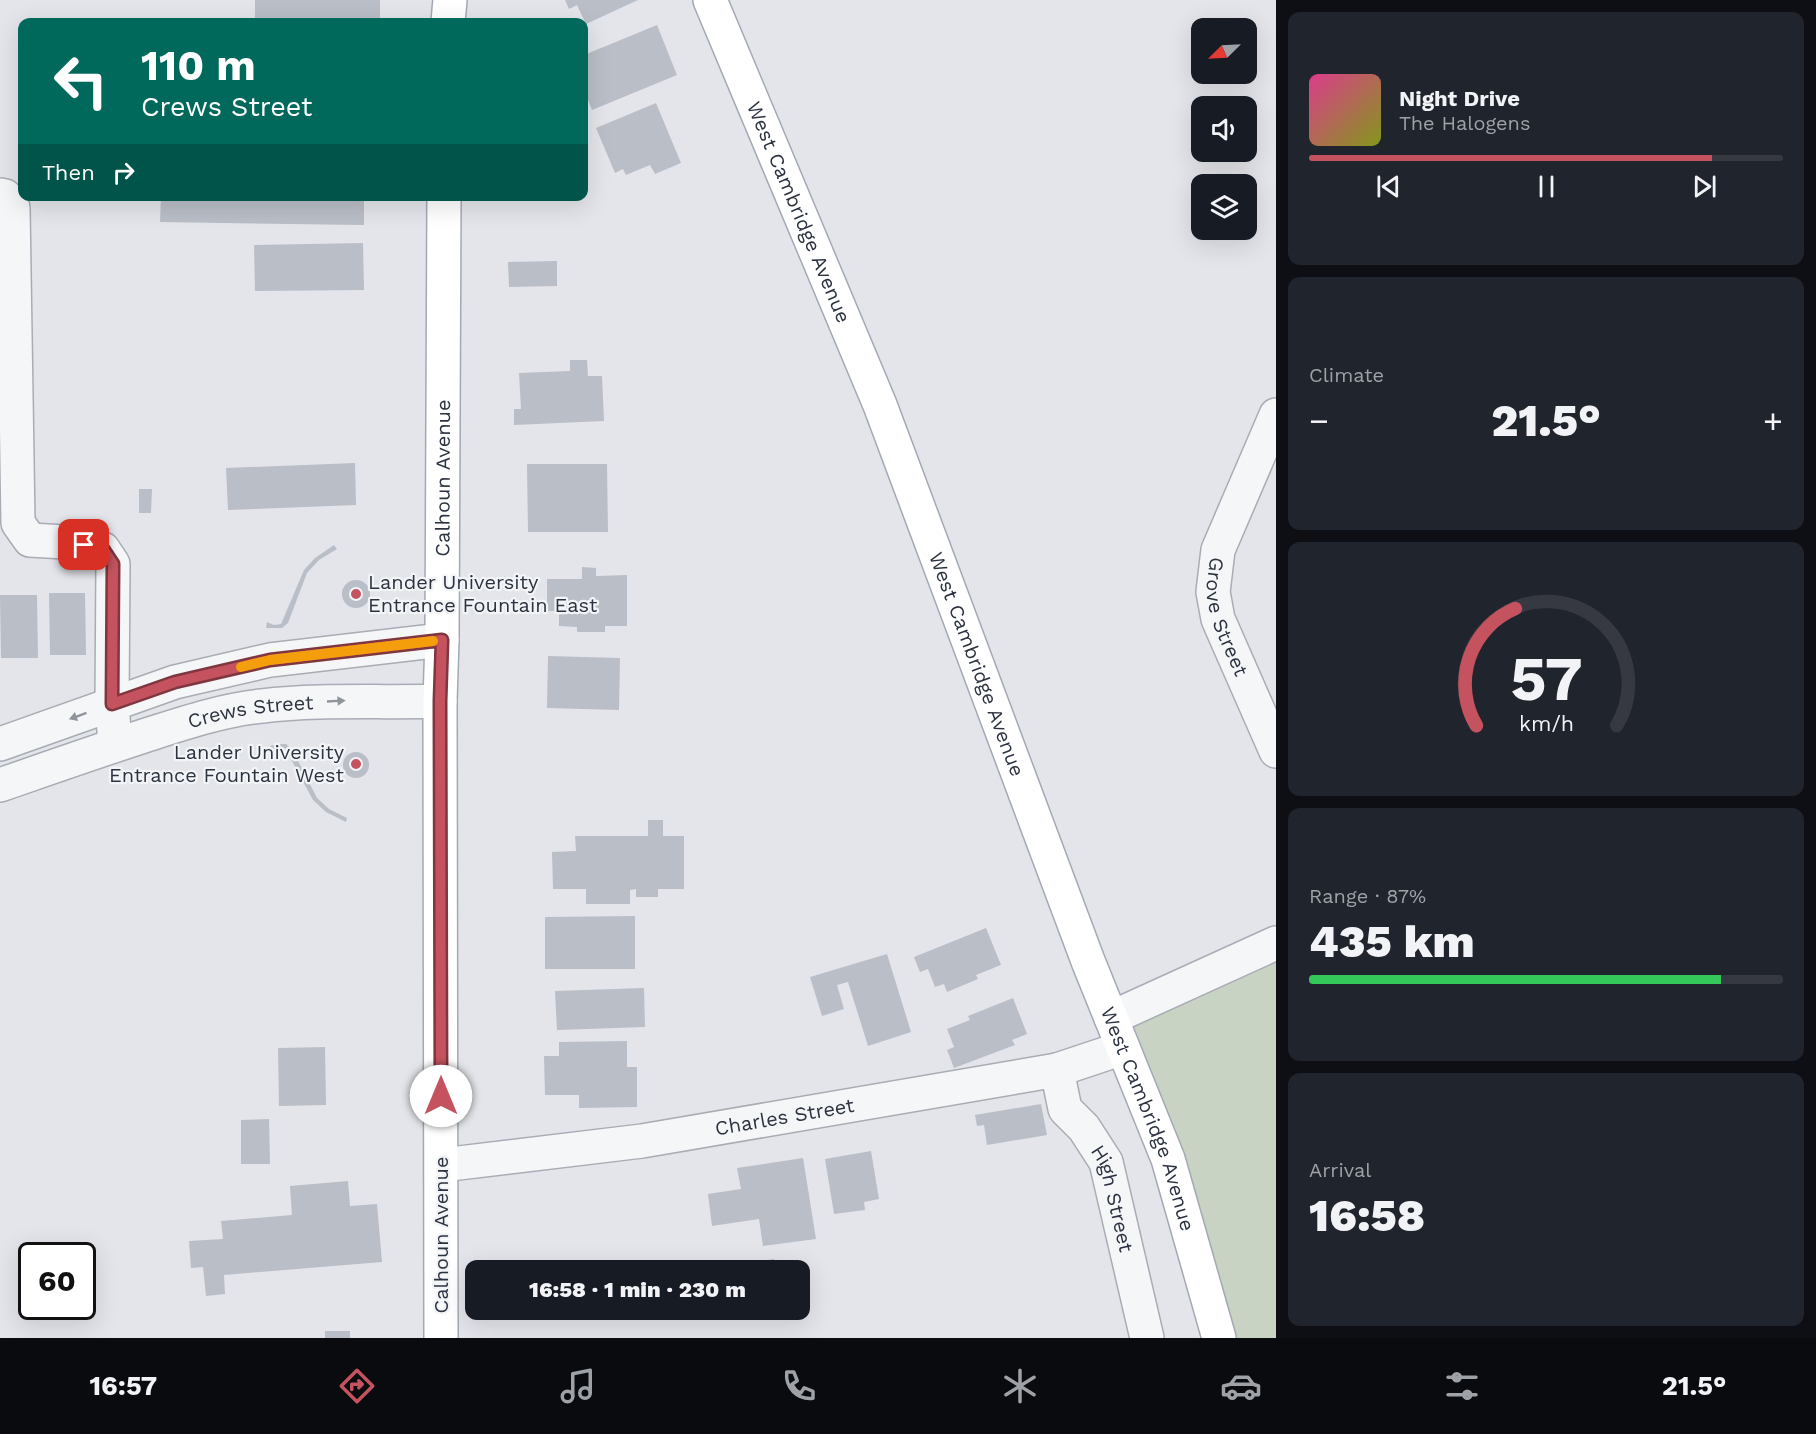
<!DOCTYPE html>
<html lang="en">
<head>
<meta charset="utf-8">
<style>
  :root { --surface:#171b24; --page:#20242c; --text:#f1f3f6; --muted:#9ea1a6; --line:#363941; --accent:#c4535f }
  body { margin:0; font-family:"Work Sans",sans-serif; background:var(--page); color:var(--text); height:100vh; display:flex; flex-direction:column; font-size:22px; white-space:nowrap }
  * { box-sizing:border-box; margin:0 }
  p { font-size:20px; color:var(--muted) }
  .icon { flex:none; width:33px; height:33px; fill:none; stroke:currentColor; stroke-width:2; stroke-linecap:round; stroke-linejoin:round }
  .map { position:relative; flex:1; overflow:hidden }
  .panel { display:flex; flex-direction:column; gap:12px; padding:12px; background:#0d0f14; width:540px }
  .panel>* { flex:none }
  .guide { position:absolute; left:18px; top:18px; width:570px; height:183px; border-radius:12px; box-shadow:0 6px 24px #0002; background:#00695c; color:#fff; overflow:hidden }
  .needle { width:39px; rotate:246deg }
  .fabs { position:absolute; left:1191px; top:18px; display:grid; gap:12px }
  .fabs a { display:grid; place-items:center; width:66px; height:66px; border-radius:12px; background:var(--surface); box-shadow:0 6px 24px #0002; font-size:30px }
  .speed { position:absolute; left:18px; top:1242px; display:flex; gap:12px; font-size:30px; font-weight:700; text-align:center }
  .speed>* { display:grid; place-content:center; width:78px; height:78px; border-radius:50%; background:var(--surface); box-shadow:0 6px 24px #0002; line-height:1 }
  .speed .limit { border:3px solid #111; border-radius:9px; background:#fff; color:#111 }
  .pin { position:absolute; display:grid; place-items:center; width:51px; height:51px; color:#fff; margin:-26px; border-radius:12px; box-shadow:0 3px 9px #0006 }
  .me { position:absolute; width:66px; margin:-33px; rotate:0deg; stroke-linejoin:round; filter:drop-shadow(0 0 4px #0008) }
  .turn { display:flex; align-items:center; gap:21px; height:126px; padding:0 24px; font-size:27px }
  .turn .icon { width:78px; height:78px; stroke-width:2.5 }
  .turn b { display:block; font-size:42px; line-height:51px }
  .then { display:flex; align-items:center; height:57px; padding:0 24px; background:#0003; gap:12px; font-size:22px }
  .big { font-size:45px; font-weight:800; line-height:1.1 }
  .panel .widget { flex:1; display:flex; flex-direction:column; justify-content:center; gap:9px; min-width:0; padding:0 21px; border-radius:12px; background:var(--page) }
  .panel .dial { align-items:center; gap:0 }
  .dial svg { height:156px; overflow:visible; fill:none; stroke:var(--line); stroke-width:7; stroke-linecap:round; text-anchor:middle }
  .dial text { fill:var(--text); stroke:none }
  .song { display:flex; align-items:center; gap:18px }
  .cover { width:72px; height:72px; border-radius:9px; background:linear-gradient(135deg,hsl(330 70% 55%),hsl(70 70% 35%)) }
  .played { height:6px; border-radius:3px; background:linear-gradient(90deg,var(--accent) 85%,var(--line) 85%) }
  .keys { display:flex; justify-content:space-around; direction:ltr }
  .heat { display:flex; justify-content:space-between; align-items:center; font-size:33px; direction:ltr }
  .charge { height:9px; border-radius:4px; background:linear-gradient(90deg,#34c759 87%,var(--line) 0) }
  .trip { position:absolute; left:465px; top:1260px; width:345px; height:60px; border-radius:12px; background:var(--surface); box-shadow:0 6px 24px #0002; font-weight:800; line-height:60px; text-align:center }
  .tabs { display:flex; height:96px; justify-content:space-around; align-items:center; background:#090b0e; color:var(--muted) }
  .tabs .icon { width:42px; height:42px }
  .tabs .selected { color:var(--accent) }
  .tabs b { font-size:27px; color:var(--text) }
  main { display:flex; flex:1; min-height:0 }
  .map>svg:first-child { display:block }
  .green { fill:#c8d3c4 }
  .building { fill:#babec6 }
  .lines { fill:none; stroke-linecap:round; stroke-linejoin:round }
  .minor-casing { stroke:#a8acb4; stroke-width:36 }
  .major-casing { stroke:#a3a9b4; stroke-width:36 }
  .minor { stroke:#f5f6f8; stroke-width:33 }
  .major { stroke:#fff; stroke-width:33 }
  .oneway { fill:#90949c }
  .route-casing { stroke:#7f363e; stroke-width:15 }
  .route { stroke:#c4535f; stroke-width:10 }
  .slow { stroke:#f59e0b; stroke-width:10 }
  .poi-dot { fill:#c4535f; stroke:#f2f4f7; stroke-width:2 }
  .labels { text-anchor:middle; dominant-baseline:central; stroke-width:4.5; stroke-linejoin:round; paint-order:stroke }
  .street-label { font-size:20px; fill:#2c3340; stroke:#f2f4f7 }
  .poi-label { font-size:20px; fill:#2c3340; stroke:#f2f4f7; text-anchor:start }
</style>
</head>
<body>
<main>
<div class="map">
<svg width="1276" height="1338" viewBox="0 0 1276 1338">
  <rect width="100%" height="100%" fill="#e3e5ea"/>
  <!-- green -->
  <path class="green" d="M1276 943V1338H1219L1111 1018Z"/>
  <!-- building -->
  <path class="building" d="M255 0H380V22H255Z
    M565 0H638L586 24 577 5 569 9Z
    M657 25 677 75 592 110 584 89V55Z
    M656 103 681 163 655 174 650 165 626 175 623 169 615 173 596 128Z
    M161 196H364V225L160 222Z
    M363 243 364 290 255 291 254 245Z
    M557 261V286L509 287 508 262Z
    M570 360H587L588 376H602L604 421 514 425V409H521L519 373 570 371Z
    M355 463 356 505 228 510 226 468Z
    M527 464H607L608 532H528Z
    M139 489H152L151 513H139Z
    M334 545 337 549 319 560 307 573 288 623 282 628H266L267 622 274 625 281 624 304 570 315 558Z
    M582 567 596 568V576L627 575V626H605V632H577V627L559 626V611H547V579H582Z
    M342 594a14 14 0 1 1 28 0a14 14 0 1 1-28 0Z
    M49 593H85L86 655H50Z
    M0 595H37L38 658H1Z
    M548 656 620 658 619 710 547 708Z
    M278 744H286L292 749 317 798 329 809 347 818 346 822 326 812 313 800 285 748 271 752 270 746Z
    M343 765a13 13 0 1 1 26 0a13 13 0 1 1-26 0Z
    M648 820H663V836H684V889H658V897H636V889L630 890V904H586V889H553L552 852 576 851 575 836H648Z
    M635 916V969H545V917Z
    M986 928 1001 965 976 975 978 979 947 992 944 984 935 987 928 969 920 972 914 957Z
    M887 954 911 1032 868 1046 848 982 837 985 844 1009 822 1016 810 977Z
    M644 988 645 1027 557 1030 555 991Z
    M1013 998 1027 1034 1012 1040 1015 1045 954 1068 947 1050 954 1047 947 1029 970 1020 968 1016Z
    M627 1041V1067H637V1107L579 1108V1095H545L544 1056H559V1042Z
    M325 1047 326 1105 279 1106 278 1048Z
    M1041 1104 1047 1135 987 1145 984 1125 977 1126 975 1115Z
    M269 1119 270 1164H241V1120Z
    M871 1151 879 1199 864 1202 865 1210 834 1214 825 1159Z
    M803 1158 816 1239 763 1246 759 1219 712 1226 708 1194 741 1189 737 1168Z
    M348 1181 350 1206 377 1204 382 1262 224 1275 225 1294 206 1296 203 1267 191 1268 189 1241 223 1239 221 1221 292 1215 290 1186Z
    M774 1259 776 1270H756L754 1262Z
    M325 1331H350V1338H325Z"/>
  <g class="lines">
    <!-- minor casing -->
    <g class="minor-casing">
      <g id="minor">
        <path d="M0 195 5 196 13 208 18 523 30 540 65 542 103 549 113 564 112 704 115 745"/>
        <path id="s1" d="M1276 415 1218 550 1213 592 1218 619 1276 751"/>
        <path d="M0 744 175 682 270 660 442 640"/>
        <path id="s2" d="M0 785C52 767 103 749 156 732 190 721 225 710 262 706 321 699 380 703 440 701"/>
        <path d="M1111 1018 1276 943"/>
        <path id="s3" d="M1057 1070 1065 1109 1084 1128 1106 1162 1147 1338"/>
        <path id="s4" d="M442 1165 642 1141 1057 1070 1123 1048"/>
      </g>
    </g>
    <!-- major casing -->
    <g class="major-casing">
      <g id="major">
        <path id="s5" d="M710 0 880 405 1088 961 1168 1159 1219 1338"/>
        <path d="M448 22 450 0"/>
        <path id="s6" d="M441 1338 440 701 442 640 444 196"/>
      </g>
    </g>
    <!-- minor -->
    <use href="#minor" class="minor"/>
    <!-- major -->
    <use href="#major" class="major"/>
  </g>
  <!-- one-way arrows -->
  <defs><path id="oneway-solid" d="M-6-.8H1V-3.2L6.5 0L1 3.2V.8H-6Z" transform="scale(1.5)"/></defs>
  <g class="oneway">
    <use href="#oneway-solid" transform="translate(336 701) rotate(-3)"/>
    <use href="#oneway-solid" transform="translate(78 716) rotate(160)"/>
  </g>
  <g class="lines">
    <!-- route casing -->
    <g class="route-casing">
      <path id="route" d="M84 545 103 549 113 564 112 704 175 682 270 660 442 640 440 701 441 1096"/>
    </g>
    <!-- route -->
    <use href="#route" class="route"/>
    <!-- slow -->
    <path class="slow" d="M241 667 270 660 433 641"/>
  </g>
  <!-- markers -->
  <g class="poi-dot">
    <circle cx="356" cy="594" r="6"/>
    <circle cx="356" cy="764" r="6"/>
  </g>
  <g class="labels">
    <!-- street labels -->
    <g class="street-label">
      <text stroke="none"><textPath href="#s5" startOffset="230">West Cambridge Avenue</textPath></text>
      <text stroke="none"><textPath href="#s6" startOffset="860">Calhoun Avenue</textPath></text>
      <text stroke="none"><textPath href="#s1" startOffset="216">Grove Street</textPath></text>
      <text stroke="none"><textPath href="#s5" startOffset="716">West Cambridge Avenue</textPath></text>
      <text stroke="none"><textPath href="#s2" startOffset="262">Crews Street</textPath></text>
      <text stroke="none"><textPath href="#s4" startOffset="346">Charles Street</textPath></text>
      <text stroke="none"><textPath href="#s5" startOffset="1202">West Cambridge Avenue</textPath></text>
      <text stroke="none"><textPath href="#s3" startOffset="144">High Street</textPath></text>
      <text transform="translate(441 1235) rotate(-90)">Calhoun Avenue</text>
    </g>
    <!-- poi labels -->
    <g class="poi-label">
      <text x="368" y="582">Lander University<tspan x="368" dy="23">Entrance Fountain East</tspan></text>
      <text x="344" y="752" text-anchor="end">Lander University<tspan x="344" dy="23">Entrance Fountain West</tspan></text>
    </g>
  </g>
</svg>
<div class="fabs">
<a><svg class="needle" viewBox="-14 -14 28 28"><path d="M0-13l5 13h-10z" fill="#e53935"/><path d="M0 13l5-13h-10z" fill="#9ea1a6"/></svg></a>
<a><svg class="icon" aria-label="sound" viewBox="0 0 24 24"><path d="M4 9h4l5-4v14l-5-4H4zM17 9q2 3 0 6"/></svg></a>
<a><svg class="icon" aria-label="layers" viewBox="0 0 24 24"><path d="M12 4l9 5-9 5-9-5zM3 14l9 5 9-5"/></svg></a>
</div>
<div class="speed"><div class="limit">60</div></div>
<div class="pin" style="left:84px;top:545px;background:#d93025"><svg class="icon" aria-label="arrive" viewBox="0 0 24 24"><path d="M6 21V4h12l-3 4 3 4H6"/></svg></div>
<svg class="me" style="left:441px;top:1096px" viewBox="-20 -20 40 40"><circle r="19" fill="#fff"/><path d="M0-13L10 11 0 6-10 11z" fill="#c4535f"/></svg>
<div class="trip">16:58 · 1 min · 230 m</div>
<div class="guide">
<div class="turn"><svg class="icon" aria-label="left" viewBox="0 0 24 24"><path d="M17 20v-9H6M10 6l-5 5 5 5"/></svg><div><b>110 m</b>Crews Street</div></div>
<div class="then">Then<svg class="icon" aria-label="right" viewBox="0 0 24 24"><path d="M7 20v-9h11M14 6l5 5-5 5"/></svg></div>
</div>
</div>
<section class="panel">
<div class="widget">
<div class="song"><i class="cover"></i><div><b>Night Drive</b><p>The Halogens</p></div></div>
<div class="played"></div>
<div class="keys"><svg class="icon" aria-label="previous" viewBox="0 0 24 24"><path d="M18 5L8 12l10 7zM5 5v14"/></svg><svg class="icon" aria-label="pause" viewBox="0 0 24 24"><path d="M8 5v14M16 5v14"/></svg><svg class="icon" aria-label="next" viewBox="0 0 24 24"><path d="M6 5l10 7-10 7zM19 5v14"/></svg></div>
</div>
<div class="widget"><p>Climate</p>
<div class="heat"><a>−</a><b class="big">21.5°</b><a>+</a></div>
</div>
<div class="widget dial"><svg viewBox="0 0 100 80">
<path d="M14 69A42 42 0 1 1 86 69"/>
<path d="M14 69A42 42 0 0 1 34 9" stroke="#c4535f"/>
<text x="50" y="56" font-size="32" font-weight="700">57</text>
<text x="50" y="72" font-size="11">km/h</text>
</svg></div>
<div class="widget"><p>Range · 87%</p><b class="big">435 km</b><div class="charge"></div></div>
<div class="widget"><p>Arrival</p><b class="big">16:58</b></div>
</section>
</main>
<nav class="tabs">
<b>16:57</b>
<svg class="icon selected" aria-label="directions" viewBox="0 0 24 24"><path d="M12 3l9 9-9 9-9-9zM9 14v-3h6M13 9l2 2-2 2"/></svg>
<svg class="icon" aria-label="music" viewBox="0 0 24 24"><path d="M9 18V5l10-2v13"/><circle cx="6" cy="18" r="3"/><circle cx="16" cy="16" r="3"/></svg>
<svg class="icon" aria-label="phone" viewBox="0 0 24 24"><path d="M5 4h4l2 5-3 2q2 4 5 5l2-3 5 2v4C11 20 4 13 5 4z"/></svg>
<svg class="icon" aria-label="climate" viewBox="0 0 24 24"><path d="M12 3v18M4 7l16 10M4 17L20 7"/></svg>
<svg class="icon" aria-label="car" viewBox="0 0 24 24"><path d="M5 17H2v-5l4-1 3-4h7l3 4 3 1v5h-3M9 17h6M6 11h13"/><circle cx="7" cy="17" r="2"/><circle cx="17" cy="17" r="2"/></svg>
<svg class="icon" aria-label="filters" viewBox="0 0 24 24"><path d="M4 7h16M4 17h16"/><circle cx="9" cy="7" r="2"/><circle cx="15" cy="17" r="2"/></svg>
<b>21.5°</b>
</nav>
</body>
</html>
